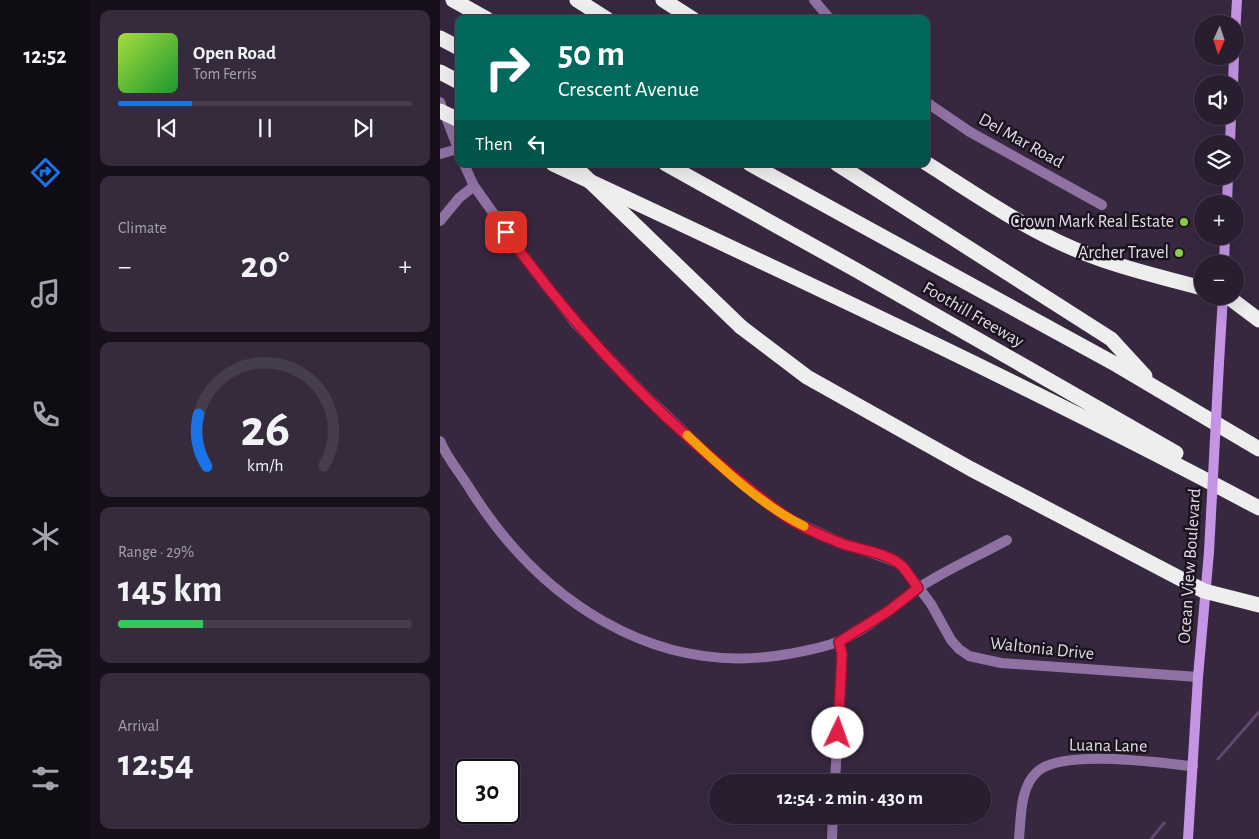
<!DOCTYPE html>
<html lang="en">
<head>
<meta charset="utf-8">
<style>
  :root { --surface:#291e30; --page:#352b3c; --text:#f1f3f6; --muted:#a5a2ab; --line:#453c4c; --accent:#1a73e8 }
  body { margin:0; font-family:"Alegreya Sans",sans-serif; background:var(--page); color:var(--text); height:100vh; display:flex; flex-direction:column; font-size:19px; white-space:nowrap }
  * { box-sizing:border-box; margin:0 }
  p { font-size:16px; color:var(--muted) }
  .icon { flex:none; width:28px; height:28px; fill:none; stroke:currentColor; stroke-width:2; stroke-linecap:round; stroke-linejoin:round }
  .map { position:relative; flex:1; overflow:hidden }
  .side { display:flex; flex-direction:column; gap:10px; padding:10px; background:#17101a; width:350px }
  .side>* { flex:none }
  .hud { position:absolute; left:15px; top:15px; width:475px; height:152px; border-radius:10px; box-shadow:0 5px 20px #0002,0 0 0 1px var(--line); background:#00695c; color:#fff; overflow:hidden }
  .needle { width:32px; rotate:183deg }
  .tools { position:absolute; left:754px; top:15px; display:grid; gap:10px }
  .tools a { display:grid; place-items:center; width:50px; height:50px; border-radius:50%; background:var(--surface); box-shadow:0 5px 20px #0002,0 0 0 1px var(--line); font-size:25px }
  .speed { position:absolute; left:15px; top:759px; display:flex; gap:10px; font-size:25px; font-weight:700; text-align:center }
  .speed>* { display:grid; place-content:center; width:65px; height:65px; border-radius:50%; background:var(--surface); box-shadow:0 5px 20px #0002,0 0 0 1px var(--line); line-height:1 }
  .speed .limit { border:2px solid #111; border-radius:8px; background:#fff; color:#111 }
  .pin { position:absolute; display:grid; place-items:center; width:42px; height:42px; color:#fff; margin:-21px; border-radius:10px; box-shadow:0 2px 8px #0006 }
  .me { position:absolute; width:55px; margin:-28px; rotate:3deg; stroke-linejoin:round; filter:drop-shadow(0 0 4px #0008) }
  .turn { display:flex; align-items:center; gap:18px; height:105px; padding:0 20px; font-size:22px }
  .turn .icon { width:65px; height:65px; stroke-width:2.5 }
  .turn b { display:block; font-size:35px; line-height:42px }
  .then { display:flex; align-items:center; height:48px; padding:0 20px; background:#0003; gap:10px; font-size:19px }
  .big { font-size:38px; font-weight:700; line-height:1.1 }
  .side .widget { flex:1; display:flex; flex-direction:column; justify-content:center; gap:8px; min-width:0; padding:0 18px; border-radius:10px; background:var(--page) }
  .side .dial { align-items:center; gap:0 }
  .dial svg { height:130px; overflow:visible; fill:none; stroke:var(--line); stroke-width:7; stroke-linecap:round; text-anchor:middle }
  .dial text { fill:var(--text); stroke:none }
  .song { display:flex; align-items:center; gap:15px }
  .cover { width:60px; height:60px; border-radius:8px; background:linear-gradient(135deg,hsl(80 70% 55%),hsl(130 70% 35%)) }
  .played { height:5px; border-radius:2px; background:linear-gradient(90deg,var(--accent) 25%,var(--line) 25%) }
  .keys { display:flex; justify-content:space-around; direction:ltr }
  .heat { display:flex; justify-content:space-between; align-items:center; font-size:28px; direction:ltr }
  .charge { height:8px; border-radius:4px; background:linear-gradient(90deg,#34c759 29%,var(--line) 0) }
  .trip { position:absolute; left:269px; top:774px; width:282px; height:50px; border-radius:25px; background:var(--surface); box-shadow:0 5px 20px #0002,0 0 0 1px var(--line); font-weight:700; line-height:50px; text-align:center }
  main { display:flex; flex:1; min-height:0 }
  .menu { display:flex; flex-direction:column; width:90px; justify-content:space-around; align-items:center; background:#100c13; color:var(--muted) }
  .menu .icon { width:35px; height:35px }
  .menu .active { color:var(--accent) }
  .menu b { font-size:22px; color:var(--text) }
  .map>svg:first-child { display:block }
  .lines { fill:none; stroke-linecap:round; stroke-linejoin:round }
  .stream { stroke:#624671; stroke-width:3 }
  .street { stroke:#8f71a3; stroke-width:10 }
  .secondary { stroke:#c694e5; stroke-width:10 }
  .highway { stroke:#eee; stroke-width:15 }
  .secondary-bridge { stroke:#c694e5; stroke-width:10 }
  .highway-bridge { stroke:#eee; stroke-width:15 }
  .route-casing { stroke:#92132f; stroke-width:12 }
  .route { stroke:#e11d48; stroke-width:9 }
  .slow { stroke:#f59e0b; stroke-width:9 }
  .poi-dot { fill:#8cce46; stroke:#1b141f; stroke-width:2 }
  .labels { text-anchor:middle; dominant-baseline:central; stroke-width:5; stroke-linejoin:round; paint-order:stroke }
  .street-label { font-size:18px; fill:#e2d9e9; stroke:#1b141f }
  .poi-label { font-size:18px; fill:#e2d9e9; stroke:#1b141f; text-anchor:end }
</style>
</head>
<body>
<main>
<nav class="menu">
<b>12:52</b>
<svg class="icon active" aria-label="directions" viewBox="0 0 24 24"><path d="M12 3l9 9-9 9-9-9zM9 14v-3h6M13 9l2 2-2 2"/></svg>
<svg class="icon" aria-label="music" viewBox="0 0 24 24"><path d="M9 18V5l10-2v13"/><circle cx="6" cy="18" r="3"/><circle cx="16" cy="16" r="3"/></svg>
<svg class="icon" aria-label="phone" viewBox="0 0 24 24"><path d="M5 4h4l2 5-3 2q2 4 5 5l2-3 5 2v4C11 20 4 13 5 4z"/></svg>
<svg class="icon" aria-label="climate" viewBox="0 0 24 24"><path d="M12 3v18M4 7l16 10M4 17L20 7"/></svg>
<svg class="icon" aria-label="car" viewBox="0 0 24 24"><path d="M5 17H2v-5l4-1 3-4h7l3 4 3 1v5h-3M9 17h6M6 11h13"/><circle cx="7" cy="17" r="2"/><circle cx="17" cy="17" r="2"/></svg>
<svg class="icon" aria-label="filters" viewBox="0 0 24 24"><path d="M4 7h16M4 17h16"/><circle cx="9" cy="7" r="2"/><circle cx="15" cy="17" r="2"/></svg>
</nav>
<section class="side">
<div class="widget">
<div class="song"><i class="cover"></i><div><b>Open Road</b><p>Tom Ferris</p></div></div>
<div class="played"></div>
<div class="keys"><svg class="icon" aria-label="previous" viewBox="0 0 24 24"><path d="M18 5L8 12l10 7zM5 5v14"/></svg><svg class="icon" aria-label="pause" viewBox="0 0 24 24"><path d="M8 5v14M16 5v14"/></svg><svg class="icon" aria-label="next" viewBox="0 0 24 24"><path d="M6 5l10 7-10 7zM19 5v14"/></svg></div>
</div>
<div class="widget"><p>Climate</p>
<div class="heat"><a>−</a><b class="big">20°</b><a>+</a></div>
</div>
<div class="widget dial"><svg viewBox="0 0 100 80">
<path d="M14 69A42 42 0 1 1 86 69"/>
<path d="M14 69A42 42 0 0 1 9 37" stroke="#1a73e8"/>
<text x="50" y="56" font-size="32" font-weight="700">26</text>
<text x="50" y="72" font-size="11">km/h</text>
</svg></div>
<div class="widget"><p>Range · 29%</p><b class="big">145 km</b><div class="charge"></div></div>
<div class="widget"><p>Arrival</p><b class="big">12:54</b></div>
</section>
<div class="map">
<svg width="819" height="839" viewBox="0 0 819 839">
  <rect width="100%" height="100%" fill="#372840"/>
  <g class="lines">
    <!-- stream -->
    <path class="stream" d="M778 759 819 712
      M711 839 724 823"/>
    <!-- street -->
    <path class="street" d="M374 0 390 19
      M0 102 19 151
      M486 102 530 132 662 205
      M0 154 18 149
      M24 164 34 186 88 262 135 323 204 394 279 465 347 518 402 543 443 557 462 565 491 604 511 640 519 649 529 656 561 663 758 677
      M0 221 19 198 34 186
      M0 441C7 458 20 473 30 489 99 599 213 678 348 654 364 651 384 648 399 641 428 630 452 606 477 589 505 570 538 556 567 540
      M395 782 402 655 399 641
      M392 839 393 815
      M579 839C581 817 580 786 598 771 625 749 718 763 753 766"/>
    <!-- secondary -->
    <path class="secondary" d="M795 35 797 0
      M793 84 794 56
      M790 144 791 116
      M787 204 788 176
      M784 264 785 236
      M779 363 783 296
      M748 839 758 677 769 552"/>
    <!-- highway -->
    <path class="highway" d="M13 0 47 19
      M137 0 167 19
      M223 0 253 19
      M0 38 19 48
      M0 72 19 82
      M486 163C540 197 592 234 652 256 688 270 726 278 762 288
      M113 164C350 275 588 385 819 508
      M226 164 416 270 736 453
      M310 164 677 365 819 449
      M397 164 671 339 705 376
      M787 296 819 320
      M301 327 367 377 531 469 764 591 819 605"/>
    <!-- secondary-bridge -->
    <path class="secondary-bridge" d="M769 552 779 363"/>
    <!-- highway-bridge -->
    <path class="highway-bridge" d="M0 111 19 120
      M132 164 301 327"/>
  </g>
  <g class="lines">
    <!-- route casing -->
    <g class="route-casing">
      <path id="route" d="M66 232C143 340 238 438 345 516 361 527 385 537 403 544 421 550 449 553 463 567 468 573 473 581 478 588L450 610 399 642 402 654 398 733"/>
    </g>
    <!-- route -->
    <use href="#route" class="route"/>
    <!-- slow -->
    <path class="slow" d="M247 435C281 467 322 506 364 526"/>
  </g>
  <!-- markers -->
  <g class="poi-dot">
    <circle cx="744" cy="222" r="5"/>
    <circle cx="739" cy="253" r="5"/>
  </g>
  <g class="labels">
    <!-- street labels -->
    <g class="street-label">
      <text transform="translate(581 141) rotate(29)">Del Mar Road</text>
      <text transform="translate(533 315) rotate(30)">Foothill Freeway</text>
      <text transform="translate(750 566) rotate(-86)">Ocean View Boulevard</text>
      <text transform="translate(602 649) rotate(6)">Waltonia Drive</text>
      <text transform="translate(668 746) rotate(1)">Luana Lane</text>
    </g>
    <!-- poi labels -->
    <g class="poi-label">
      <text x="734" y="222">Crown Mark Real Estate</text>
      <text x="729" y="253">Archer Travel</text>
    </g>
  </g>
</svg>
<div class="tools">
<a><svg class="needle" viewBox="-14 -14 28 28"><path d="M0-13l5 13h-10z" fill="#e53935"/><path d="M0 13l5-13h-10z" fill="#a5a2ab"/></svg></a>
<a><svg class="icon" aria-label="sound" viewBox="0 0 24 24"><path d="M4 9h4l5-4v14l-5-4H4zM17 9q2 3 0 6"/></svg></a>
<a><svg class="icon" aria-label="layers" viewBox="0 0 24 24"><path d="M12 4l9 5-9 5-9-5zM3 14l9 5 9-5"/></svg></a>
<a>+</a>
<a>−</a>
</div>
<div class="speed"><div class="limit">30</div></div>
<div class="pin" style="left:66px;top:232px;background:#d93025"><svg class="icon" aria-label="arrive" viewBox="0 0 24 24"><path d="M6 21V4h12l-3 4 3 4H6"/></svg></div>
<svg class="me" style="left:398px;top:733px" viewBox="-20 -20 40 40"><circle r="19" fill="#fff"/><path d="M0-13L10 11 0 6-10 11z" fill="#e11d48"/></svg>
<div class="trip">12:54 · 2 min · 430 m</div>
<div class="hud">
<div class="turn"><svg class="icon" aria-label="right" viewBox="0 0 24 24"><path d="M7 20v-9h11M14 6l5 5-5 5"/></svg><div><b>50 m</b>Crescent Avenue</div></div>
<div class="then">Then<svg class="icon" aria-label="left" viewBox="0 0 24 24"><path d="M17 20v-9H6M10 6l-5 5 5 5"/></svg></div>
</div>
</div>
</main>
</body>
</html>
